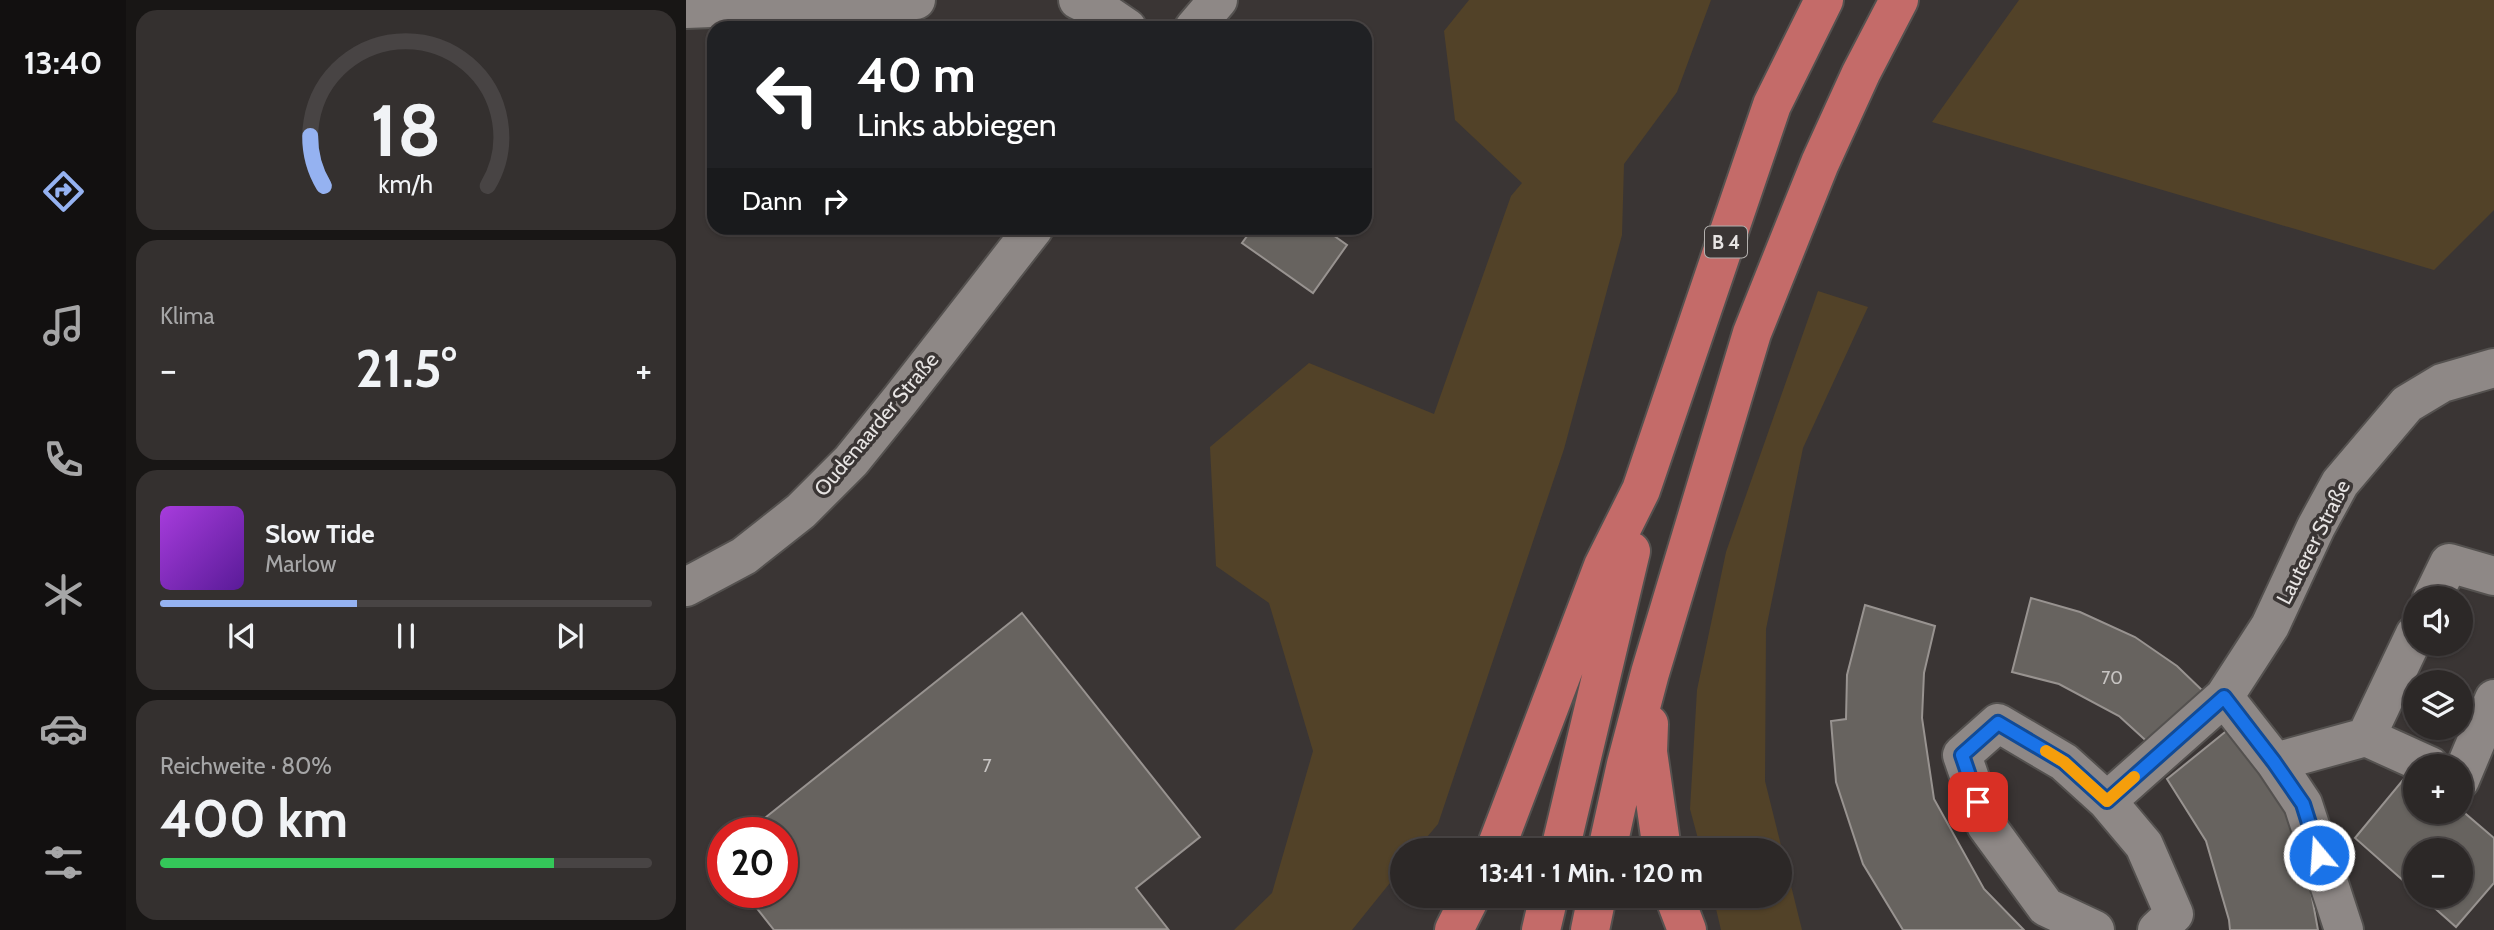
<!DOCTYPE html>
<html lang="de">
<head>
<meta charset="utf-8">
<style>
  :root { --surface:#2c2827; --page:#34302f; --text:#f1f3f6; --muted:#a6a6a7; --line:#484444; --accent:#95b2f1 }
  body { margin:0; font-family:Cabin,sans-serif; background:var(--page); color:var(--text); height:100vh; display:flex; flex-direction:column; font-size:26px; white-space:nowrap }
  * { box-sizing:border-box; margin:0 }
  p { font-size:23px; color:var(--muted) }
  .icon { flex:none; width:38px; height:38px; fill:none; stroke:currentColor; stroke-width:2; stroke-linecap:round; stroke-linejoin:round }
  .map { position:relative; flex:1; overflow:hidden }
  .panel { display:flex; flex-direction:column; gap:10px; padding:10px; background:#181615; width:560px }
  .panel>* { flex:none }
  .top-card { position:absolute; left:21px; top:21px; width:665px; height:214px; border-radius:21px; box-shadow:0 2px 5px #0004,0 0 0 2px var(--line); background:#202124; color:#fff; overflow:hidden }
  .controls { position:absolute; left:1717px; top:586px; display:grid; gap:14px }
  .controls a { display:grid; place-items:center; width:70px; height:70px; border-radius:50%; background:var(--surface); box-shadow:0 2px 5px #0004,0 0 0 2px var(--line); font-size:35px }
  .speed { position:absolute; left:21px; top:817px; display:flex; gap:14px; font-size:35px; font-weight:700; text-align:center }
  .speed>* { display:grid; place-content:center; width:91px; height:91px; border-radius:50%; background:var(--surface); box-shadow:0 2px 5px #0004,0 0 0 2px var(--line); line-height:1 }
  .speed .limit { border:10px solid #d22; background:#fff; color:#111 }
  .pin { position:absolute; display:grid; place-items:center; width:60px; height:60px; color:#fff; margin:-30px; border-radius:14px; box-shadow:0 4px 10px #0006 }
  .me { position:absolute; width:77px; margin:-38px; rotate:342deg; stroke-linejoin:round; filter:drop-shadow(0 0 5px #0008) }
  .turn { display:flex; align-items:center; gap:24px; height:147px; padding:0 35px; font-size:32px }
  .turn .icon { width:91px; height:91px; stroke-width:2.5 }
  .turn b { display:block; font-size:49px; line-height:60px }
  .then { display:flex; align-items:center; height:66px; padding:0 35px; background:#0003; gap:14px; font-size:26px }
  .big { font-size:52px; font-weight:700; line-height:1.1 }
  .panel .tile { flex:1; display:flex; flex-direction:column; justify-content:center; gap:10px; min-width:0; padding:0 24px; border-radius:21px; background:var(--page) }
  .panel .dial { align-items:center; gap:0 }
  .dial svg { height:182px; overflow:visible; fill:none; stroke:var(--line); stroke-width:7; stroke-linecap:round; text-anchor:middle }
  .dial text { fill:var(--text); stroke:none }
  .song { display:flex; align-items:center; gap:21px }
  .cover { width:84px; height:84px; border-radius:10px; background:linear-gradient(135deg,hsl(280 70% 55%),hsl(270 70% 35%)) }
  .played { height:7px; border-radius:4px; background:linear-gradient(90deg,var(--accent) 40%,var(--line) 40%) }
  .keys { display:flex; justify-content:space-around; direction:ltr }
  .heat { display:flex; justify-content:space-between; align-items:center; font-size:38px; direction:ltr }
  .charge { height:10px; border-radius:5px; background:linear-gradient(90deg,#34c759 80%,var(--line) 0) }
  .trip { position:absolute; left:704px; top:838px; width:402px; height:70px; border-radius:35px; background:var(--surface); box-shadow:0 2px 5px #0004,0 0 0 2px var(--line); font-weight:700; line-height:70px; text-align:center }
  main { display:flex; flex:1; min-height:0 }
  .tabs { display:flex; flex-direction:column; width:126px; justify-content:space-around; align-items:center; background:#121010; color:var(--muted) }
  .tabs .icon { width:49px; height:49px }
  .tabs .on { color:var(--accent) }
  .tabs b { font-size:32px; color:var(--text) }
  .map>svg:first-child { display:block }
  .green { fill:#524228 }
  .building { fill:#67635f; stroke:#989390; stroke-width:2 }
  .lines { fill:none; stroke-linecap:round; stroke-linejoin:round }
  .minor-casing { stroke:#54514f; stroke-width:42 }
  .highway-casing { stroke:#54514f; stroke-width:42 }
  .minor { stroke:#8e8886; stroke-width:38 }
  .highway { stroke:#c46b69; stroke-width:38 }
  .route-casing { stroke:#114b97; stroke-width:18 }
  .route { stroke:#1a73e8; stroke-width:12 }
  .slow { stroke:#f59e0b; stroke-width:12 }
  .labels { text-anchor:middle; dominant-baseline:central; stroke-width:7; stroke-linejoin:round; paint-order:stroke }
  .number-label { font-size:18px; fill:#c7c4c2 }
  .shield { fill:#3a3534; stroke:#b3b0ae; stroke-width:2 }
  .shield-label { font-size:19px; font-weight:bold; fill:#e7e4e3 }
  .street-label { font-size:21px; fill:#e7e4e3; stroke:#3a3534 }
</style>
</head>
<body>
<main>
<nav class="tabs">
<b>13:40</b>
<svg class="icon on" aria-label="directions" viewBox="0 0 24 24"><path d="M12 3l9 9-9 9-9-9zM9 14v-3h6M13 9l2 2-2 2"/></svg>
<svg class="icon" aria-label="music" viewBox="0 0 24 24"><path d="M9 18V5l10-2v13"/><circle cx="6" cy="18" r="3"/><circle cx="16" cy="16" r="3"/></svg>
<svg class="icon" aria-label="phone" viewBox="0 0 24 24"><path d="M5 4h4l2 5-3 2q2 4 5 5l2-3 5 2v4C11 20 4 13 5 4z"/></svg>
<svg class="icon" aria-label="climate" viewBox="0 0 24 24"><path d="M12 3v18M4 7l16 10M4 17L20 7"/></svg>
<svg class="icon" aria-label="car" viewBox="0 0 24 24"><path d="M5 17H2v-5l4-1 3-4h7l3 4 3 1v5h-3M9 17h6M6 11h13"/><circle cx="7" cy="17" r="2"/><circle cx="17" cy="17" r="2"/></svg>
<svg class="icon" aria-label="filters" viewBox="0 0 24 24"><path d="M4 7h16M4 17h16"/><circle cx="9" cy="7" r="2"/><circle cx="15" cy="17" r="2"/></svg>
</nav>
<section class="panel">
<div class="tile dial"><svg viewBox="0 0 100 80">
<path d="M14 69A42 42 0 1 1 86 69"/>
<path d="M14 69A42 42 0 0 1 8 47" stroke="#95b2f1"/>
<text x="50" y="56" font-size="32" font-weight="700">18</text>
<text x="50" y="72" font-size="11">km/h</text>
</svg></div>
<div class="tile"><p>Klima</p>
<div class="heat"><a>−</a><b class="big">21.5°</b><a>+</a></div>
</div>
<div class="tile">
<div class="song"><i class="cover"></i><div><b>Slow Tide</b><p>Marlow</p></div></div>
<div class="played"></div>
<div class="keys"><svg class="icon" aria-label="previous" viewBox="0 0 24 24"><path d="M18 5L8 12l10 7zM5 5v14"/></svg><svg class="icon" aria-label="pause" viewBox="0 0 24 24"><path d="M8 5v14M16 5v14"/></svg><svg class="icon" aria-label="next" viewBox="0 0 24 24"><path d="M6 5l10 7-10 7zM19 5v14"/></svg></div>
</div>
<div class="tile"><p>Reichweite · 80%</p><b class="big">400 km</b><div class="charge"></div></div>
</section>
<div class="map">
<svg width="1808" height="930" viewBox="0 0 1808 930">
  <rect width="100%" height="100%" fill="#3a3534"/>
  <!-- green -->
  <path class="green" d="M783 0H1025L991 92 938 164 936 235 878 449 752 824 730 850H716V868L666 930H548L586 893 627 751 583 603 530 566 524 447 623 363 748 414 825 196 836 183 769 120 758 31Z
    M1333 0H1808V210L1748 270 1246 122Z
    M1132 291 1182 307 1117 448 1080 629 1079 781 1116 930H1035L1027 896H1094V850H1015L1004 809 1011 690 1040 552Z"/>
  <!-- building -->
  <path class="building" d="M567 228H637L661 245 627 293 556 243Z
    M1345 598 1394 612 1449 637 1491 666 1518 692 1467 747 1433 716 1373 684 1326 672Z
    M1179 605 1249 626 1238 673 1236 718 1248 799 1298 889 1338 930H1217L1177 864 1150 782 1145 721 1160 719 1161 675Z
    M336 613 514 837 450 888 482 929 88 930 58 892H96V833H60Z
    M1549 724 1590 787 1618 853 1632 930H1544L1543 920 1520 841 1481 779Z
    M1726 769 1729 771V812H1774V809L1808 838V883L1770 927 1735 896H1774V850H1729V891L1669 838Z
    M37 851V865L30 857Z"/>
  <g class="lines">
    <!-- minor casing -->
    <g class="minor-casing">
      <path id="minor" d="M392 0 419 13 441 28
        M0 9 230 0
        M508 28 532 0
        M0 587 58 556 115 511 165 461 215 399 348 228
        M1746 598 1763 563 1808 576
        M1538 697 1589 762 1617 804 1658 930
        M1680 737 1729 634
        M1589 762 1680 737 1744 766
        M1774 780 1808 699
        M1421 801 1538 697 1584 626 1630 527 1654 483 1721 404 1756 383 1808 368
        M1409 930 1360 907 1300 825 1276 755 1312 723 1378 762 1421 801 1458 845 1488 914 1471 930"/>
    </g>
    <!-- highway casing -->
    <g class="highway-casing">
      <path id="highway" d="M963 724 962 752 976 850
        M809 850 917 566 955 490 1086 105 1138 0
        M874 850 945 551
        M921 850 940 764 964 673 1066 333 1134 163 1175 73 1213 0
        M988 896 1001 930
        M768 930 785 896
        M855 930 863 896
        M904 930 911 896"/>
    </g>
    <!-- minor -->
    <use href="#minor" class="minor"/>
    <!-- highway -->
    <use href="#highway" class="highway"/>
  </g>
  <g class="lines">
    <!-- route casing -->
    <g class="route-casing">
      <path id="route" d="M1292 802 1276 755 1312 723 1378 762 1421 801 1538 697 1588 762 1617 804 1633 855"/>
    </g>
    <!-- route -->
    <use href="#route" class="route"/>
    <!-- slow -->
    <path class="slow" d="M1360 751 1378 762 1421 801 1448 777"/>
  </g>
  <g class="labels">
    <!-- number labels -->
    <g class="number-label">
      <text x="1426" y="678">70</text>
      <text x="301" y="766">7</text>
    </g>
    <!-- shield labels -->
    <rect class="shield" x="1019" y="226.5" width="42" height="31" rx="5"/>
    <g class="shield-label">
      <text x="1040" y="242">B 4</text>
    </g>
    <!-- street labels -->
    <g class="street-label">
      <text transform="translate(190 424) rotate(-50)">Oudenaarder Straße</text>
      <text transform="translate(1627 542) rotate(-63)">Lauterer Straße</text>
    </g>
  </g>
</svg>
<div class="controls">
<a><svg class="icon" aria-label="sound" viewBox="0 0 24 24"><path d="M4 9h4l5-4v14l-5-4H4zM17 9q2 3 0 6"/></svg></a>
<a><svg class="icon" aria-label="layers" viewBox="0 0 24 24"><path d="M12 4l9 5-9 5-9-5zM3 14l9 5 9-5"/></svg></a>
<a>+</a>
<a>−</a>
</div>
<div class="speed"><div class="limit">20</div></div>
<div class="pin" style="left:1292px;top:802px;background:#d93025"><svg class="icon" aria-label="arrive" viewBox="0 0 24 24"><path d="M6 21V4h12l-3 4 3 4H6"/></svg></div>
<svg class="me" style="left:1633px;top:855px" viewBox="-20 -20 40 40"><circle r="17" fill="#1a73e8" stroke="#fff" stroke-width="3"/><path d="M0-11L8 9 0 5-8 9z" fill="#fff"/></svg>
<div class="trip">13:41 · 1 Min. · 120 m</div>
<div class="top-card">
<div class="turn"><svg class="icon" aria-label="left" viewBox="0 0 24 24"><path d="M17 20v-9H6M10 6l-5 5 5 5"/></svg><div><b>40 m</b>Links abbiegen</div></div>
<div class="then">Dann<svg class="icon" aria-label="right" viewBox="0 0 24 24"><path d="M7 20v-9h11M14 6l5 5-5 5"/></svg></div>
</div>
</div>
</main>
</body>
</html>
